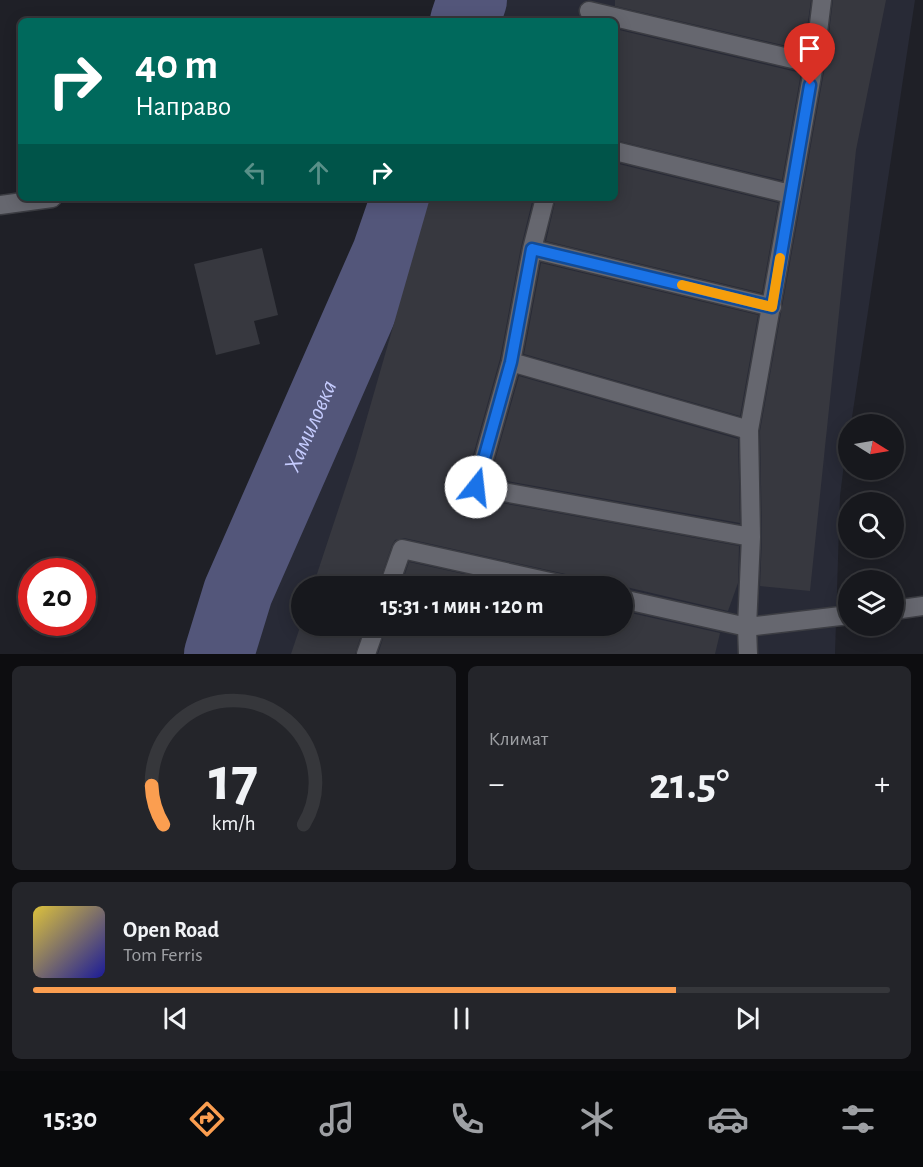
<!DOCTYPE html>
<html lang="ru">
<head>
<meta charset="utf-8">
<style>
  :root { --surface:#17181d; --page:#24252a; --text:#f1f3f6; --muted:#9ea0a4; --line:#36373b; --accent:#fb9e50 }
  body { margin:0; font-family:"Alegreya Sans",sans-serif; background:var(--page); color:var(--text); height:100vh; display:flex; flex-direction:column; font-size:22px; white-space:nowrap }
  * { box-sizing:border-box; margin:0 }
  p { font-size:20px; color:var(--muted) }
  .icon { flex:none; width:33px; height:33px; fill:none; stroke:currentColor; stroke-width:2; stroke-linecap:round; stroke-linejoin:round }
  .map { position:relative; height:654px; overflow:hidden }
  .panel { display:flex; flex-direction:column; gap:12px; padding:12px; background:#0d0d10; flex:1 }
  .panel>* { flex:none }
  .top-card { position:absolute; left:18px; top:18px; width:600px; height:183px; border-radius:9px; box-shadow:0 3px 15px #0003,0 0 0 2px var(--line); background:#00695c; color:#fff; overflow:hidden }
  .needle { width:39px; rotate:101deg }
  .fabs { position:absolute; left:838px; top:414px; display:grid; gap:12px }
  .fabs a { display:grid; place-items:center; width:66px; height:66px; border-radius:50%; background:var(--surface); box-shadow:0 3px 15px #0003,0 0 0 2px var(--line); font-size:30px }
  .speed { position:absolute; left:18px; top:558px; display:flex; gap:12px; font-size:30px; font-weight:700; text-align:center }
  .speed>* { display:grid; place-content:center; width:78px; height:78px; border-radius:50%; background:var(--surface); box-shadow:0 3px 15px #0003,0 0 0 2px var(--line); line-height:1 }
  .speed .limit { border:9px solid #d22; background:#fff; color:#111 }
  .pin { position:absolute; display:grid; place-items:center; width:51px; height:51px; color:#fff; margin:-62px -26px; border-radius:50% 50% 50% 0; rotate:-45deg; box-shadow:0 0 6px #0007 }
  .pin .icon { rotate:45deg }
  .me { position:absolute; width:66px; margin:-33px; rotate:16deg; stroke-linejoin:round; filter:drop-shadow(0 0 4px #0008) }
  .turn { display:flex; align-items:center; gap:21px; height:126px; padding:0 18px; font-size:27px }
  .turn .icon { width:78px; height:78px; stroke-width:2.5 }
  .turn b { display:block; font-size:42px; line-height:51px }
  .lanes { display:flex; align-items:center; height:57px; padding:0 18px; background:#0003; justify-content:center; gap:30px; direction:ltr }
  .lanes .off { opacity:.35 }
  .big { font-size:45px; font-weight:700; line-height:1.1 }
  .panel .card { flex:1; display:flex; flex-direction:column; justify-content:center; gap:9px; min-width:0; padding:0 21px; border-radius:9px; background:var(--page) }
  .panel .dial { align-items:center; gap:0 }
  .dial svg { height:156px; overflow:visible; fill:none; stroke:var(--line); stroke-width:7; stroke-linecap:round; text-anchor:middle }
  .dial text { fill:var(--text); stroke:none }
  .song { display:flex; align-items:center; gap:18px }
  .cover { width:72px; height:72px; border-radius:9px; background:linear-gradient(135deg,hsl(50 70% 55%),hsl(240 70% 35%)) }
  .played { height:6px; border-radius:3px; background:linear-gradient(90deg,var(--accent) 75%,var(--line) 75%) }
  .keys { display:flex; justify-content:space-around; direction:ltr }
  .heat { display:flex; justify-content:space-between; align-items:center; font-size:33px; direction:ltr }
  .panel .tiles { flex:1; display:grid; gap:12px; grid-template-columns:1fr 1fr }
  .card:last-child { grid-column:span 2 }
  .trip { position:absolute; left:291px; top:576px; width:342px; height:60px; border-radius:30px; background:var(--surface); box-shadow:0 3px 15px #0003,0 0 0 2px var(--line); font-weight:700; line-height:60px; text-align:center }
  .tab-bar { display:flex; height:96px; justify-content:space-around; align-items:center; background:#090a0c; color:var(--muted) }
  .tab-bar .icon { width:42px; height:42px }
  .tab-bar .active { color:var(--accent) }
  .tab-bar b { font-size:27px; color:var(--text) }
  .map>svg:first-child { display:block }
  .built { fill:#282a36; fill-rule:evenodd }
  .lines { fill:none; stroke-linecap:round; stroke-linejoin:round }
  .river { stroke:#53567a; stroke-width:70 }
  .building { fill:#37383f }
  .minor-casing { stroke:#3c3d43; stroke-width:21 }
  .minor { stroke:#66676f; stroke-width:18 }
  .route-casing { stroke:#114b97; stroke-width:15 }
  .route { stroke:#1a73e8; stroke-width:10 }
  .slow { stroke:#f59e0b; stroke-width:10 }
  .labels { text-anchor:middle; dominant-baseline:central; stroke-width:6; stroke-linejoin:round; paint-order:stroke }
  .water-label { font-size:24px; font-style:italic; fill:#c5cbfd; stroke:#16171d }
</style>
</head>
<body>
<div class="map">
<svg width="923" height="654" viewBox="0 0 923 654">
  <rect width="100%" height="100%" fill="#1f2027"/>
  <!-- built -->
  <path class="built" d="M475 0H915L851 424H849L840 496 835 654H255L309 476 356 374 412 198H615V21H468ZM302 586H622V626H302Z"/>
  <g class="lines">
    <!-- river -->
    <g class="river">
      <path d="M465 21 472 0"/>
      <path id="s1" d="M219 654 238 592 387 253 406 198"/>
    </g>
  </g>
  <!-- building -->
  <path class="building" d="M615 0H811L804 50 615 6Z
    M833 0H886L856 150 810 591 760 586 762 537 760 431 825 66Z
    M615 29 801 73 782 180 615 140Z
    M615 163 778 203 762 293 546 241 556 198H615Z
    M430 198H533L521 247 500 359 465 484 468 495 474 498 739 546 738 583 728 611 622 586H579L576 578 570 575 404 538 395 540 392 545 378 586H313L355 459Z
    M262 248 278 315 254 321 260 344 216 355 194 264Z
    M541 263 758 315 740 416 524 354Z
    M519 376 738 439 740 523 490 478Z
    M409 562 519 586H401Z
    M622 611 720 633 715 654H378L387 626H622Z
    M302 621V626H364L355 654H291Z"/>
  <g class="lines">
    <!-- minor casing -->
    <g class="minor-casing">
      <path id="minor" d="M589 11 814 64
        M615 151 790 194
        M545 198 532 249 511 362 476 487 751 537
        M0 205 52 198
        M532 249 772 307
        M511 362 749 430
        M389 586 402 549 568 586
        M622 599 747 627 849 615
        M894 610 923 606
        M366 654 376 626
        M748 654 747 627 751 537 749 430 814 64 822 0"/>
    </g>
    <!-- minor -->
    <use href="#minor" class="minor"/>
  </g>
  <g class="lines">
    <!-- route casing -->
    <g class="route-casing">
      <path id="route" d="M476 487 511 362 532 249 772 307 810 85"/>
    </g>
    <!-- route -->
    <use href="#route" class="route"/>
    <!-- slow -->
    <path class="slow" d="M682 285 772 307 780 258"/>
  </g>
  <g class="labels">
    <!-- water labels -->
    <g class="water-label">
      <text stroke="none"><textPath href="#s1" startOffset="246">Хамиловка</textPath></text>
    </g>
  </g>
</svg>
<div class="fabs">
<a><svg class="needle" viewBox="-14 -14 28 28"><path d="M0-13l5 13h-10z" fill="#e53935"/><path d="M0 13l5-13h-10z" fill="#9ea0a4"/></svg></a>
<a><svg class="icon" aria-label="search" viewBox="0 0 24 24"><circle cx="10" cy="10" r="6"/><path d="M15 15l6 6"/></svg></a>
<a><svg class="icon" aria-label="layers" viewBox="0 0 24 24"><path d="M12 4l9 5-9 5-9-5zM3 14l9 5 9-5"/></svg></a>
</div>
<div class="speed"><div class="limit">20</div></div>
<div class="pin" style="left:810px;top:85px;background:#d93025"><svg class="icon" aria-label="arrive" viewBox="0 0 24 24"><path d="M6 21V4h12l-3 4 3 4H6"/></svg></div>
<svg class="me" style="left:476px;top:487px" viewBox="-20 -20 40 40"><circle r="19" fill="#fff"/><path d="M0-13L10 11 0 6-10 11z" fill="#1a73e8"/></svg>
<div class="trip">15:31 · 1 мин · 120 m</div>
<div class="top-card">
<div class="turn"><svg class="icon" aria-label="right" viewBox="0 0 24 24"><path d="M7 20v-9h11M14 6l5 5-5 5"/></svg><div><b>40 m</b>Направо</div></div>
<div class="lanes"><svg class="icon off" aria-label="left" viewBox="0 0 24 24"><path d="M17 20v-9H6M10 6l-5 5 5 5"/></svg><svg class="icon off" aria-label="ahead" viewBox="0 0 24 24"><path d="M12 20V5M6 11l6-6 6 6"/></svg><svg class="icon" aria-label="right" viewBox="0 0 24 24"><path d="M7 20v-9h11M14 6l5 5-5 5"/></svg></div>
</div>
</div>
<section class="panel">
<div class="tiles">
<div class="card dial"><svg viewBox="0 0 100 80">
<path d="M14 69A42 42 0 1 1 86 69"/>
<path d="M14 69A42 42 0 0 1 8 49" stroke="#fb9e50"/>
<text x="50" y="56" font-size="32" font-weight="700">17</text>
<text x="50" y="72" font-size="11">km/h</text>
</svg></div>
<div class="card"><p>Климат</p>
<div class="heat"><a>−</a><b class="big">21.5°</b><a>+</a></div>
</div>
<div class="card">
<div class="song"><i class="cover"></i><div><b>Open Road</b><p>Tom Ferris</p></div></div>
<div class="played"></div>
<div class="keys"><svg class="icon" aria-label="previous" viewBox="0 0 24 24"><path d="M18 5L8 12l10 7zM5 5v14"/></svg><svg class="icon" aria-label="pause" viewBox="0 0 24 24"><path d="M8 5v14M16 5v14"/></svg><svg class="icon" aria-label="next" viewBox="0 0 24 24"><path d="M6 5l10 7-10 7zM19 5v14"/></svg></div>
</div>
</div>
</section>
<nav class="tab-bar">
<b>15:30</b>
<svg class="icon active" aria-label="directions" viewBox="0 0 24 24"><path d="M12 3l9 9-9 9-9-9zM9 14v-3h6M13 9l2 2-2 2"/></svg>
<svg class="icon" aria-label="music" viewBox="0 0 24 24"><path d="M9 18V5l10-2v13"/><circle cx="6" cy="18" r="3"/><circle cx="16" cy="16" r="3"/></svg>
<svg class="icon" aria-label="phone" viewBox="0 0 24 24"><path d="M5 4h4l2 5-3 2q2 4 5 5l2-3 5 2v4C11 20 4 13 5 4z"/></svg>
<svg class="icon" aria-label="climate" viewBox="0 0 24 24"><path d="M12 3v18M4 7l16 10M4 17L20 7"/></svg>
<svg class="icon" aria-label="car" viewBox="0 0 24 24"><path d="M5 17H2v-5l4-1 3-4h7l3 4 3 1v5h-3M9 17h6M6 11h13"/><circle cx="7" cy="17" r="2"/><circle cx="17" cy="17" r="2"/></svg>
<svg class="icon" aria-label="filters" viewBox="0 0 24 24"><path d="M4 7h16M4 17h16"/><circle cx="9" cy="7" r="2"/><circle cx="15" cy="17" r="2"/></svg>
</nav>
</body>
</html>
